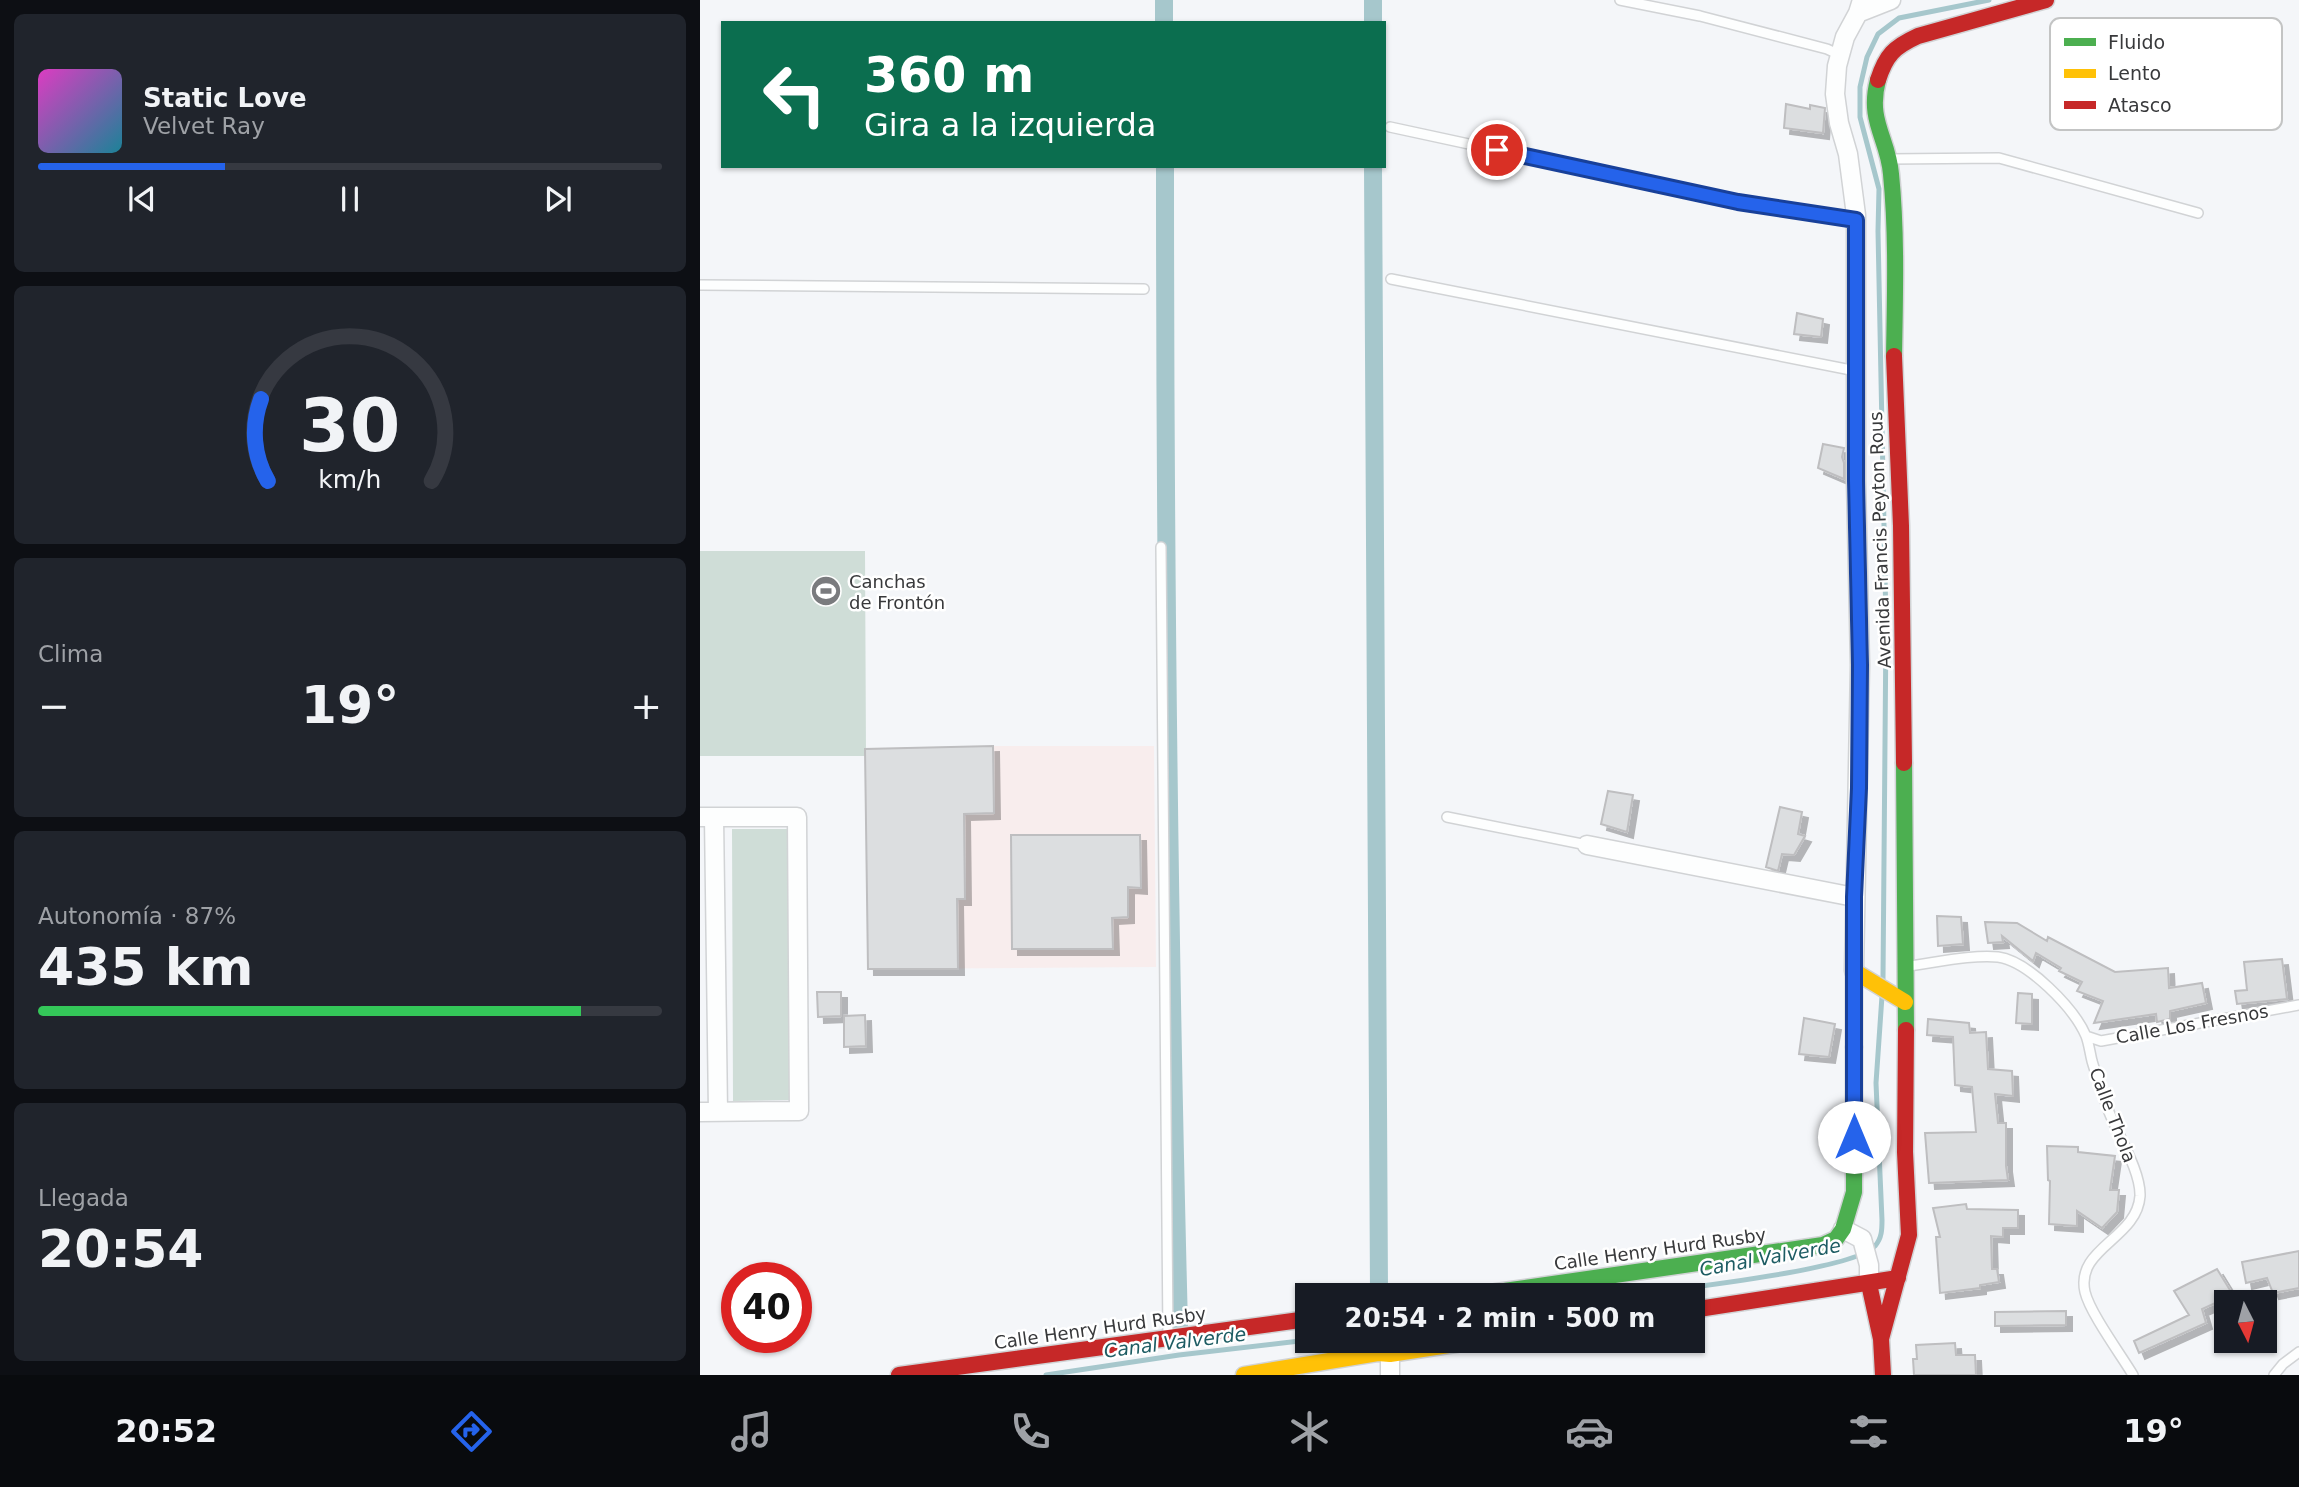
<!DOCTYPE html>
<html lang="es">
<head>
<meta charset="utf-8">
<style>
  :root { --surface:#171b24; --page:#20242c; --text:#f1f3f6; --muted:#9ea1a6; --line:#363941; --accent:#2563eb }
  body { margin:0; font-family:"DejaVu Sans",sans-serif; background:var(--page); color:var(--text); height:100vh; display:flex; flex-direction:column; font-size:26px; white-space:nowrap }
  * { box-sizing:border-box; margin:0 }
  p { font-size:23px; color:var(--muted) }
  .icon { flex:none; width:38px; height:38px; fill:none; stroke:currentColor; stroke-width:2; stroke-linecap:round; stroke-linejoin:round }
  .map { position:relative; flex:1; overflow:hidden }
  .sheet { display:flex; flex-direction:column; gap:14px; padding:14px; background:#0d0f14; width:700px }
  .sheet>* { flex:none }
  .banner { position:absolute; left:21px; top:21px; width:665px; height:147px; border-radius:0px; box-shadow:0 2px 5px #0004; background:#0b6e4f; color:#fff; overflow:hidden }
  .needle { width:46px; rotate:174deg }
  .fabs { position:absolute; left:1514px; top:1290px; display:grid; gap:14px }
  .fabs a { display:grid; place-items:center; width:63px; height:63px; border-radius:0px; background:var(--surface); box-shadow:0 2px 5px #0004; font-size:35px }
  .speed { position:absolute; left:21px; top:1262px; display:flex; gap:14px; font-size:35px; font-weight:700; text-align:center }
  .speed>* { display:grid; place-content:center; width:91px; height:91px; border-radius:50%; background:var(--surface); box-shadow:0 2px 5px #0004; line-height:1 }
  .speed .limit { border:10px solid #d22; background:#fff; color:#111 }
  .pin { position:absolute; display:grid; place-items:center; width:60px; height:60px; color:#fff; margin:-30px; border:4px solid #fff; border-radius:50%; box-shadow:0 2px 7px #0007 }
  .me { position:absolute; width:77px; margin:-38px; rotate:0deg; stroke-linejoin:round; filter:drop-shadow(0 0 5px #0008) }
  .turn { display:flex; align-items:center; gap:24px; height:147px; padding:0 28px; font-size:32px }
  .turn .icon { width:91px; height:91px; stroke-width:2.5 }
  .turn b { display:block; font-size:49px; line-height:60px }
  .big { font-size:52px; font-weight:600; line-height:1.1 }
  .sheet .card { flex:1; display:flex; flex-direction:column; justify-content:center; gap:10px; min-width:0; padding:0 24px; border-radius:10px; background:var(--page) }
  .sheet .dial { align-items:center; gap:0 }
  .dial svg { height:182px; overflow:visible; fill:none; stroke:var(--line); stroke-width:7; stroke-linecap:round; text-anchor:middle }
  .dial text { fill:var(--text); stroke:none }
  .song { display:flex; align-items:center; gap:21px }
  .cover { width:84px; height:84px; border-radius:10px; background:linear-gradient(135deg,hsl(310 70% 55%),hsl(190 70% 35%)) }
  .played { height:7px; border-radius:4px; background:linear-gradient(90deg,var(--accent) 30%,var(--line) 30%) }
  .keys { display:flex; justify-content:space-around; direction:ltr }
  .heat { display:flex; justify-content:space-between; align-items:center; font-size:38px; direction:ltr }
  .charge { height:10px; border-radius:5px; background:linear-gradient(90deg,#34c759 87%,var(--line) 0) }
  .trip { position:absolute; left:595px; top:1283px; width:410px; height:70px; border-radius:0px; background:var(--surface); box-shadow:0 2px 5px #0004; font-weight:600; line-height:70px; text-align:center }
  .tabs { display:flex; height:112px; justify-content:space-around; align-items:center; background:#090b0e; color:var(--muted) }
  .tabs .icon { width:49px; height:49px }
  .tabs .selected { color:var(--accent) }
  .tabs b { font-size:32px; color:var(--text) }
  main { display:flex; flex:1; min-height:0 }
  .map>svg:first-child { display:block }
  .industrial { fill:#f8eded }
  .green { fill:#cfddd7 }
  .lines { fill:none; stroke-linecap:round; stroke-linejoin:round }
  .stream { stroke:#a6c7cc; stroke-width:5 }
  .canal { stroke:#a6c7cc; stroke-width:18 }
  .building { fill:#dcdee0; stroke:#bebec0; stroke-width:2; filter:url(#shadow) }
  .lane-casing { stroke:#d1d3d5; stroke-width:12 }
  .street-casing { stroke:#d1d3d5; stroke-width:21 }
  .fast-casing { stroke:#d1d3d5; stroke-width:19 }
  .slow-casing { stroke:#d1d3d5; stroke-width:19 }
  .jam-casing { stroke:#d1d3d5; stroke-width:19 }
  .lane { stroke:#fdfefe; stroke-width:9 }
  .street { stroke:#fdfefe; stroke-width:18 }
  .fast { stroke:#4caf50; stroke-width:16 }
  .slow { stroke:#ffc107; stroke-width:16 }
  .jam { stroke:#c62828; stroke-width:16 }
  .route-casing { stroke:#184099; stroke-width:18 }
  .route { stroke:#2563eb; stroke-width:12 }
  .labels { text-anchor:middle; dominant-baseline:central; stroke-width:5; stroke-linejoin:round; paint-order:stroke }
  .street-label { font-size:18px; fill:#38393b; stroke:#fff }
  .poi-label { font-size:18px; fill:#38393b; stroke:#fff; text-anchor:start }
  .water-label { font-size:19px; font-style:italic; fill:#1d5c63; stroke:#fff }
  .key { fill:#fff; stroke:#c3c4c4; stroke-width:2 }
  .key-label { font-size:19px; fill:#38393b }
</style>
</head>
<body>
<main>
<section class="sheet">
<div class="card">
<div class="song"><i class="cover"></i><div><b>Static Love</b><p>Velvet Ray</p></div></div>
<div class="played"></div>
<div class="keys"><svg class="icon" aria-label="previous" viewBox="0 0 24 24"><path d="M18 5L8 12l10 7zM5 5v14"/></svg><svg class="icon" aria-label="pause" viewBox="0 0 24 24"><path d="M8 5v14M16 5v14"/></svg><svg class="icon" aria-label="next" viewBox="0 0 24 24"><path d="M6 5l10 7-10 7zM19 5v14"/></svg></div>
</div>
<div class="card dial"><svg viewBox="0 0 100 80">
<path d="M14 69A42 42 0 1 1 86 69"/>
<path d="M14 69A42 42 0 0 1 11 33" stroke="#2563eb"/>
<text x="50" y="56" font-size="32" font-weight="700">30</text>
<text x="50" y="72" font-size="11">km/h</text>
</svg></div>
<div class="card"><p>Clima</p>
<div class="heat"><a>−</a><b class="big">19°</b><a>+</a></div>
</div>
<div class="card"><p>Autonomía · 87%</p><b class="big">435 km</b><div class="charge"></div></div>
<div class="card"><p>Llegada</p><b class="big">20:54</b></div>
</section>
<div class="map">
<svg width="1599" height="1375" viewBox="0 0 1599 1375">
  <defs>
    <filter id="shadow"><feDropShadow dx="6" dy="6" stdDeviation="0" flood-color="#0004"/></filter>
  </defs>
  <rect width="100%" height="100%" fill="#f4f6f9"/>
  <!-- industrial -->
  <path class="industrial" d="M293 746H454L456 967 168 969 165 749Z"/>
  <!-- green -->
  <path class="green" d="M0 551H165L166 756H0Z
    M32 829H89V1100L33 1101Z"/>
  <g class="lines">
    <!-- stream -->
    <path class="stream" d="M1183 979 1186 624 1178 231 1179 189 1160 117V87L1167 57 1178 34 1199 18 1289 0
      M933 1295C974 1289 1155 1270 1175 1246 1182 1238 1182 1229 1182 1220L1176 1083 1182 996
      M346 1375 479 1355 608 1340"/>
    <!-- canal -->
    <path class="canal" d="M464 0V23
      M673 0V23
      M465 166C465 553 469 939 479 1326
      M673 166 679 1292"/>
  </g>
  <!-- building -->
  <path class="building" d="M1086 104 1110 109V105L1125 108 1123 133 1084 128Z
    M1097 313 1123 319 1121 337 1094 334Z
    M1123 444 1144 448 1142 457 1144 463V479L1118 468Z
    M293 746 294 813 264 814 265 899H257L258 969H168L165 749Z
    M908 791 933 795 927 832 901 824Z
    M1080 807 1102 812 1098 834 1105 836 1094 855 1082 854 1078 871 1066 867Z
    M311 835H440L441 888 428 887V917L412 918 413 949H312Z
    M1237 916 1261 917 1263 944 1238 946Z
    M1285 922 1317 923 1347 941 1348 937 1415 972 1468 968 1469 988 1502 983 1506 1003 1470 1011V1019L1457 1022 1456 1014 1394 1023 1403 1001 1377 991 1382 982 1359 971 1361 968 1336 953 1333 961 1302 936 1303 942 1288 943Z
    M1582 959 1587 999 1537 1004 1535 991 1547 990 1544 962Z
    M117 992H141V1016L118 1017Z
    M1318 993 1332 994V1024L1316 1023Z
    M165 1015 166 1046 144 1047V1016Z
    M1104 1018 1135 1024 1129 1057 1099 1054Z
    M1228 1019 1269 1023 1270 1033 1286 1032 1288 1069 1312 1071 1313 1096 1295 1094 1298 1123H1306V1166L1308 1180 1229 1183 1225 1133 1276 1132 1272 1087 1255 1085 1253 1037 1227 1035Z
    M1347 1146 1378 1147V1152L1415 1156 1410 1190H1419L1417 1212 1402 1228 1377 1211V1226L1349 1224 1350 1181 1348 1180Z
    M1266 1204 1267 1209 1318 1210V1228H1303V1237L1291 1236 1292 1269H1297L1299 1282 1280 1285V1288L1240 1293 1236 1237H1240L1233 1208Z
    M1599 1251V1288L1573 1293 1567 1278 1546 1283 1542 1262Z
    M1517 1269 1533 1295 1502 1309 1506 1323 1439 1353 1434 1341 1489 1315 1474 1291Z
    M1366 1311V1325L1295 1326V1312Z
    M1255 1343 1256 1355H1275L1276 1375H1214L1213 1359H1217L1216 1345Z"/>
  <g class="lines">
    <!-- lane casing -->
    <g class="lane-casing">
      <path id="lane" d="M920 0 1000 16 1127 49 1140 55
        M690 127 1038 202 1156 220
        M1189 159 1299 158 1498 213
        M691 279 1156 371
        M0 285 444 289
        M461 547 468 1336
        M747 817 887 845
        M1208 966C1233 963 1274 954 1298 957 1328 961 1374 1008 1386 1036 1389 1044 1390 1053 1392 1061 1397 1078 1403 1095 1409 1112 1418 1135 1441 1172 1440 1196 1437 1239 1375 1248 1385 1292 1390 1313 1421 1355 1433 1375
        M1386 1036 1401 1041 1599 1005
        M1574 1375 1583 1364 1599 1352"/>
    </g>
    <!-- street casing -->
    <g class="street-casing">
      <path id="street" d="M1158 13 1191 0
        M0 817H97L99 1111 0 1112
        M14 817 18 1112
        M887 845 1154 897
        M1154 971 1160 665 1156 481V215L1148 154 1139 123 1135 94 1137 66 1140 55 1145 37 1158 13 1162 0
        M1143 1229 1162 1239 1169 1265V1284
        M690 1375V1354"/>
    </g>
    <!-- fast casing -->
    <g class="fast-casing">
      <path id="fast" d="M1178 80C1167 121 1188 138 1191 174 1197 235 1195 295 1194 356
        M1204 763 1206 1030
        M776 1295 1123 1245 1136 1239 1143 1229 1154 1192V1047"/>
    </g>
    <!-- slow casing -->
    <g class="slow-casing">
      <path id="slow" d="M1154 1047V971L1205 1002
        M544 1375 678 1353 690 1354 781 1340"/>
    </g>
    <!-- jam casing -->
    <g class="jam-casing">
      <path id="jam" d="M1178 80C1186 55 1194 47 1218 36L1346 0
        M1194 356 1201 526 1204 763
        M1169 1284 1181 1339 1183 1375
        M992 1310 1198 1278
        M1181 1339 1209 1235 1205 1152 1206 1030
        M199 1375 607 1319"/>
    </g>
    <!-- lane -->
    <use href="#lane" class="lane"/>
    <!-- street -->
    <use href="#street" class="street"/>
    <!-- fast -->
    <use href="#fast" class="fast"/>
    <!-- slow -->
    <use href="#slow" class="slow"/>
    <!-- jam -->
    <use href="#jam" class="jam"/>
  </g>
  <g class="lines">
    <!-- route casing -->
    <g class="route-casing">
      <path id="route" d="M797 150 1038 202 1156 220V481L1160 665 1159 788 1154 897V1137"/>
    </g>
    <!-- route -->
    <use href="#route" class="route"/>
  </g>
  <!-- icons -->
  <defs>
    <g id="stadium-disc" transform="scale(1.575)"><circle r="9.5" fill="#7a7b7e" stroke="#fff"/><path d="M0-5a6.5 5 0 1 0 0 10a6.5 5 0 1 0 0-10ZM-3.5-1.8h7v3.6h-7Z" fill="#fff"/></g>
  </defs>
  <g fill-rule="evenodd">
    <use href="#stadium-disc" x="126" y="591"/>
  </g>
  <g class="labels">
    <!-- street labels -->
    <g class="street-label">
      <text transform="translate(1180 540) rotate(-92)">Avenida Francis Peyton Rous</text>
      <text transform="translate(1492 1024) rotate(-10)">Calle Los Fresnos</text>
      <text transform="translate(1413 1115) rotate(69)">Calle Thola</text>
      <text transform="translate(960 1249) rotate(-8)">Calle Henry Hurd Rusby</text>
      <text transform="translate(400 1328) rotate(-8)">Calle Henry Hurd Rusby</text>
    </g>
    <!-- poi labels -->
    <g class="poi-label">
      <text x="149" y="581">Canchas<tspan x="149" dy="21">de Frontón</tspan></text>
    </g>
    <!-- water labels -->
    <g class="water-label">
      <text transform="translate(1070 1257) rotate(-10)">Canal Valverde</text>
      <text transform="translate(475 1342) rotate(-7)">Canal Valverde</text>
    </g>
  </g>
  <!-- legend -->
  <rect x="1350" y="18" width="232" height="112" rx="10" class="key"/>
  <rect x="1364" y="38" width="32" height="8" fill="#4caf50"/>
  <rect x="1364" y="69" width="32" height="9" fill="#ffc107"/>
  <rect x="1364" y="101" width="32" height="8" fill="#c62828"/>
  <g class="key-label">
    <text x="1408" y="49">Fluido</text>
    <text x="1408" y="80">Lento</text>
    <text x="1408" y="112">Atasco</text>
  </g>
</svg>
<div class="fabs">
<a><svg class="needle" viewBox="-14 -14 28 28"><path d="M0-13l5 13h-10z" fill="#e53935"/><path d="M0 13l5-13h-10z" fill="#9ea1a6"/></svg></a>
</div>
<div class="speed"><div class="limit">40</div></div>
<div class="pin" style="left:797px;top:150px;background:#d93025"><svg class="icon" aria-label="arrive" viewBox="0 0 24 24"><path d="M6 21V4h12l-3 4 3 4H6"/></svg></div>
<svg class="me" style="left:1154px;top:1137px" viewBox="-20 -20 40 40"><circle r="19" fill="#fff"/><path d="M0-13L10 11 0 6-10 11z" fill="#2563eb"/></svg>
<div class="trip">20:54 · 2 min · 500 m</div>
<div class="banner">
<div class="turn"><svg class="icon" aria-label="left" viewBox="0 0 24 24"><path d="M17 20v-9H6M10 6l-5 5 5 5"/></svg><div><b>360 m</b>Gira a la izquierda</div></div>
</div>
</div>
</main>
<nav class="tabs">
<b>20:52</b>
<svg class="icon selected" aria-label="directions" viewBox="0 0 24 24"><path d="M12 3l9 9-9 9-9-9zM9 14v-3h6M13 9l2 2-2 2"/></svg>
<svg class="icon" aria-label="music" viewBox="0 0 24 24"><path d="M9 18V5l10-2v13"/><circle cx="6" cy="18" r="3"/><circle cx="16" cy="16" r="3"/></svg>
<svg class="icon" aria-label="phone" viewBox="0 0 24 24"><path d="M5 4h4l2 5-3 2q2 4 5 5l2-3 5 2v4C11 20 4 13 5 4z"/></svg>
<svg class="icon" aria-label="climate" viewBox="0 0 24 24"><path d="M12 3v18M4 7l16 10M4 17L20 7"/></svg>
<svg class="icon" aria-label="car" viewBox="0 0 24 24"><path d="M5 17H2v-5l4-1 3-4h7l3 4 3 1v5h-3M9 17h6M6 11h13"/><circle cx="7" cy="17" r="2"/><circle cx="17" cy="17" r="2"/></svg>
<svg class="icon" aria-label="filters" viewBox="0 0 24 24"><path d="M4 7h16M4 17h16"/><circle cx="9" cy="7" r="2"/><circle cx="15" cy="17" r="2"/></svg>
<b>19°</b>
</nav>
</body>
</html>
